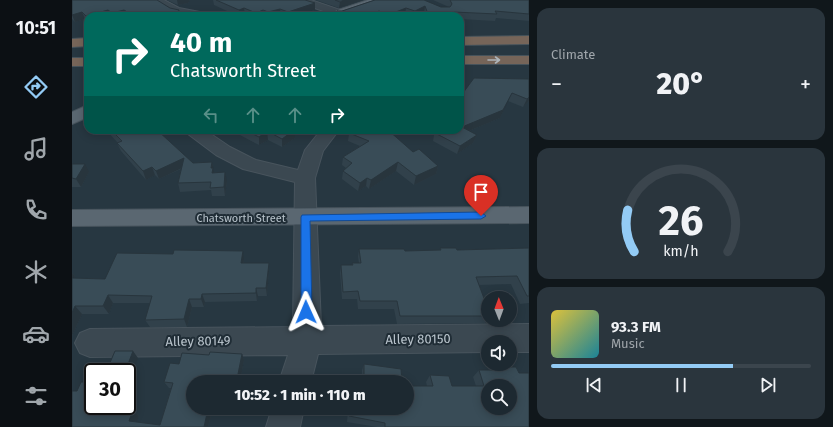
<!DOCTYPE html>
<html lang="en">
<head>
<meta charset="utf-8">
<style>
  :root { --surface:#1d2931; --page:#2a353d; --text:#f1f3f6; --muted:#a0a6ab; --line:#3b454d; --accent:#93cbf5 }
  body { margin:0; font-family:"Fira Sans",sans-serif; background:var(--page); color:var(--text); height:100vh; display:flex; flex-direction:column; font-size:15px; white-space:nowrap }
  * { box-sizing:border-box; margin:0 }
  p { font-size:13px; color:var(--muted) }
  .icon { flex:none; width:22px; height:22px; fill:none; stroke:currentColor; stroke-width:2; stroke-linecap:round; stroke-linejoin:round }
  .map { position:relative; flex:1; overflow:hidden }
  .sheet { display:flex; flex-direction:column; gap:8px; padding:8px; background:#10171b; width:304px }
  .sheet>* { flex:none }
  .guide { position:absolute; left:12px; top:12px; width:380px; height:122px; border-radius:12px; box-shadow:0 2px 10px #0003,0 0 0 1px var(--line); background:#00695c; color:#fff; overflow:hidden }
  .needle { width:26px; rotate:359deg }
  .controls { position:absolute; left:409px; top:291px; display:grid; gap:8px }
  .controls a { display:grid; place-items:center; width:36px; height:36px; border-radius:50%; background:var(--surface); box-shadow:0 2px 10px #0003,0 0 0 1px var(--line); font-size:20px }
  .speed { position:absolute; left:12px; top:363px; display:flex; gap:8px; font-size:20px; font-weight:700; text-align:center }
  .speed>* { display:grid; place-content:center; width:52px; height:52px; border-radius:50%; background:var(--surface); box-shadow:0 2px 10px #0003,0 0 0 1px var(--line); line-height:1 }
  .speed .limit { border:2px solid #111; border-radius:6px; background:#fff; color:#111 }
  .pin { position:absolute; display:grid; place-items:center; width:34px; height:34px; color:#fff; margin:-41px -17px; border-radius:50% 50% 50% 0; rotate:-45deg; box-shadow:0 0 4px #0007 }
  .pin .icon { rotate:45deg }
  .me { position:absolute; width:44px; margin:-22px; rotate:359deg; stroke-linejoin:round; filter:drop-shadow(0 0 3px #0008) }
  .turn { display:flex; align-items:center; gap:14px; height:84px; padding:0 20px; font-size:18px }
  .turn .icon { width:52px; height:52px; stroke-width:2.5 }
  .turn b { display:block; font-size:28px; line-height:34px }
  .lanes { display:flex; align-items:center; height:38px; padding:0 20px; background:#0003; justify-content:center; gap:20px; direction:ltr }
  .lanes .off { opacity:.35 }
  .big { font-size:30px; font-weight:800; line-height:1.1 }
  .sheet .tile { flex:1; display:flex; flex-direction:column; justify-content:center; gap:6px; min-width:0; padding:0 14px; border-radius:12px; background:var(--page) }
  .sheet .dial { align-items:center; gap:0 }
  .dial svg { height:104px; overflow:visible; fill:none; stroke:var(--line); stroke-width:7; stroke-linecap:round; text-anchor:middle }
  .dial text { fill:var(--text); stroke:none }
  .song { display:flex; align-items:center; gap:12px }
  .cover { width:48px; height:48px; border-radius:6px; background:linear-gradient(135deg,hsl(50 70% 55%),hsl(190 70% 35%)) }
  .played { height:4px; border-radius:2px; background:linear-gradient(90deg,var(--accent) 70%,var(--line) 70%) }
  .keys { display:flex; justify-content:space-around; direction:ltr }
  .heat { display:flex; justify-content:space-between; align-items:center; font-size:22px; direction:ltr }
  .trip { position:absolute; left:114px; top:375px; width:228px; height:40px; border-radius:20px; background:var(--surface); box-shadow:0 2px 10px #0003,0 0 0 1px var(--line); font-weight:800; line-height:40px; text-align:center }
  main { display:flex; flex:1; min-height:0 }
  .tab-bar { display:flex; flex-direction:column; width:72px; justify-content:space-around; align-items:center; background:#0c1014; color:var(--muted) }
  .tab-bar .icon { width:28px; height:28px }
  .tab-bar .selected { color:var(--accent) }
  .tab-bar b { font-size:18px; color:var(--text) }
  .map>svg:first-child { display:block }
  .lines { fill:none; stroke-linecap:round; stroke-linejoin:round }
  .minor-casing { stroke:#48545d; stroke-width:2 }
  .major-casing { stroke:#48545d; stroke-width:2 }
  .highway-casing { stroke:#46535b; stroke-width:2 }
  .minor { fill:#3b4851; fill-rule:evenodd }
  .major { fill:#5a6771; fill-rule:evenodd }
  .highway { fill:#766559; fill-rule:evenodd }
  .wall { fill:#31414b }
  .shaded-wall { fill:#28353d }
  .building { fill:#394c57; stroke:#28353d; fill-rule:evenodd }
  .oneway { stroke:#aeb5ba }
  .route { fill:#1a73e8; stroke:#114b97 }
  .labels { text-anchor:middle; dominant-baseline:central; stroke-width:4; stroke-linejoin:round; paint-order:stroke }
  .street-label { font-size:11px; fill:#b8c3cb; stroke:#202d36 }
  .near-street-label { font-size:13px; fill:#b8c3cb; stroke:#202d36 }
</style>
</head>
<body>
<main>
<nav class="tab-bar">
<b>10:51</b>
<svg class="icon selected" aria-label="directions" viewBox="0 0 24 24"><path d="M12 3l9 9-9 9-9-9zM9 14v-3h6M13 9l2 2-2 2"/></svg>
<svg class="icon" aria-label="music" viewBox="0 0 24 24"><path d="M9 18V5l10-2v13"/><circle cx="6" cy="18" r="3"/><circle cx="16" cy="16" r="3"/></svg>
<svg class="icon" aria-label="phone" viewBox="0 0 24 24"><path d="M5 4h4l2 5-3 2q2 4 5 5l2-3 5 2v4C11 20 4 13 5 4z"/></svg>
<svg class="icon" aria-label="climate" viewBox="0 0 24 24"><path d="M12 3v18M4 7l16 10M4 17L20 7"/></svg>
<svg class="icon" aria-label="car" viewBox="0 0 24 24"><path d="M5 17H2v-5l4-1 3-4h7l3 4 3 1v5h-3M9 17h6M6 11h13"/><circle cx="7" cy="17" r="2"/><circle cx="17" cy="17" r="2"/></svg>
<svg class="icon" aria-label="filters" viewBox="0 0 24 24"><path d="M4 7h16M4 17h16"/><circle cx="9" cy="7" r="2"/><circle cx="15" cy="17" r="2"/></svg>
</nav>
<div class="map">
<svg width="457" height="427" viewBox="0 0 457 427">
  <rect width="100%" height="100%" fill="#273741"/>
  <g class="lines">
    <!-- minor casing -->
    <g class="minor-casing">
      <path id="minor" d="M79 0H92L107 8 133 13 139 16H114L100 13Z
        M224 0H239L271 11 273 13 271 15H263L225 2Z
        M113 130H133L158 147 184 160 226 170 233 150 249 130H267L251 151 243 178 249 326 457 324V352H438V342H416V352L246 354 239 382H207L216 355 18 357 8 353 3 343 8 333 18 329 221 327 223 182 171 169 144 155 116 134Z
        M200 408H232L228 427H194Z"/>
    </g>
    <!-- major casing -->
    <g class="major-casing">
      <path id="major" d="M296 0H311L310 2 269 16H252L254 14Z
        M16 105V117L0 124V112Z
        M457 207V223L0 226V210Z"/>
    </g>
    <!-- highway casing -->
    <g class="highway-casing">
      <path id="highway" d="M457 36V44L388 45V37Z
        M16 38V46L0 47V39Z
        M388 56H457V64H388Z
        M0 58H16V66H0Z"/>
    </g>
    <!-- minor -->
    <use href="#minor" class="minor"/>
    <!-- major -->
    <use href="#major" class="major"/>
    <!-- highway -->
    <use href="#highway" class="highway"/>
  </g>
  <!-- wall -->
  <path class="wall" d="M0 0 109 16H16V22L13 19 3 22 0 19Z
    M95 0H118L116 3 106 5Z
    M141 0H233L243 10 224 16H211L209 15 206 16H177L173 14 169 16H166L142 5Z
    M244 0H291L267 8Z
    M302 0 369 7H377L361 0H457V21L424 18 423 21 388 19V16H353L352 13 345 16H337L333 15 329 16H264L265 11H270Z
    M457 79V101L451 107 436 101 428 118 397 131 405 135 401 143 385 154 361 141 362 135 353 130H388Z
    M34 130H85L121 163 140 162 142 173 155 181 153 196H140L139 190 108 192 106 183 109 169 87 179 83 175 74 180 49 151 45 143H46Z
    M161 130H223V138L210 147 196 140 187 145 166 134Z
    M277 133 341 152 366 166 364 174 342 185 324 171 297 189 294 186 286 191 270 179 271 171 274 168 270 165 271 157 288 146 276 141Z
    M0 164 17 172 9 187H0Z
    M368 248 385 250 457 248V303L448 304 439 284 407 285 416 309V318L413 323 325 324 322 309H286L285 299H270L268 273 269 265H280V263H287L286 257 287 249 333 251 368 250Z
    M172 259V263H197V271L195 296H186L185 301 133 302 132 307H120L115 327H78L73 320 78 303H41L37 314H10L0 336V273L3 276 2 278 33 279Z
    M170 354 172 360 168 382H121V408H158L157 414 139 415 136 427H0L5 391 21 406H41L40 408 61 410 67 416 64 422 88 425 99 388H97L92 382 107 364 137 355Z
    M292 364 330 382H277L279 377 290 378V370Z
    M419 367 457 427H305L275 422 276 408H335L355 386 354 382 358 375 380 386H404L401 377 407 370H416Z"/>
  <!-- shaded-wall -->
  <path class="shaded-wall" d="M105 0H118L116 3 106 5Z
    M272 0H291L267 8 268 2Z
    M243 3V10L224 16H216V12Z
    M353 6 352 13 345 16H342L343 11Z
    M172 8 173 14 167 16V10Z
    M334 8 333 15 329 16H316V15Z
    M208 9 209 15 206 16H196V12Z
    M36 10 37 16H16V20L14 16Z
    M52 10 54 16H41L40 13Z
    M107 10 109 16H104Z
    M191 10V16H184V13Z
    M307 11 306 16H295Z
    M10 12 13 19 3 22 0 15Z
    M440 93 428 118 387 135 390 127Z
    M457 97V101L451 107 455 99Z
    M222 130H223V138L210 147V139Z
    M195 131 196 140 187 145V137Z
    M405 135 401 143 385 154 388 146Z
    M112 158 114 166 87 179 84 171Z
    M140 162 143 176 142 181 139 168Z
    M326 162 324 171 297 189 299 180Z
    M13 164 17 172 9 187 4 179Z
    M366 166 364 174 342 185 344 176Z
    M80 167 83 175 74 180 71 171Z
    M153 172 155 181 153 196 152 187Z
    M295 178 294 186 286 191 288 183Z
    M171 251 172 259 171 271 169 263Z
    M197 263V271L195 296 194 288Z
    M0 273 3 276 0 282Z
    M184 288 186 296 185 301 184 293Z
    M130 294 133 302 132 307 129 299Z
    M36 295 41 303 37 314 31 306Z
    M117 299 120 307 115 327 112 319Z
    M3 306 10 314 0 336V313Z
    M61 351 66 358 55 388V372H53Z
    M170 354 172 360 168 382H166L165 379Z
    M32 406H41L39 412 32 407Z
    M155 408H158L157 414Z
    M136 409 139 415 136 427H132Z
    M61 410 67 416 63 426 57 421Z"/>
  <!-- building -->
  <path class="building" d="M0 0H85L98 8 107 10 104 16H62L52 10 40 13 36 10 14 16 10 12 0 15Z
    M144 0H233L243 3 216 12 208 9 196 12 191 10 184 13 172 8 167 10Z
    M263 0H272L268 2Z
    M303 0H352L369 7H378L380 4 378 0H457V14L423 11 425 14 382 12 383 15 356 14 353 6 343 11 334 8 316 15 307 11 295 16 287 15 285 16H279L265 11H270Z
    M402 78 457 79V97L455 99 440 93 431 110 390 127 405 135 388 146 363 133 366 130H388V94L391 93Z
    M39 130H85L121 163 140 162 139 168H141L140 173 153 172 152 187 138 188 139 182 106 183 112 158 84 171 80 167 71 171 45 143 50 141Z
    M173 130H222L210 139 195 131 187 137Z
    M280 130H316L341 152 347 149 366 166 344 176 326 162 299 180 295 178 288 183 271 171 280 163 271 157 297 141 277 133Z
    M0 164H13L4 179 0 178Z
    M368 248H384L385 250 457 248V296H455L445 276 404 277 416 309V316H328L325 301H288L286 291 271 292 269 265H281L280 263H289L287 249H332L333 251 369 250Z
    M102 250 171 251 169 263H197L194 288H184V293L130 294 129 299H117L112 319 73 320 80 296 36 295 31 306H3L0 313V278L33 279 45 253 101 254Z
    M43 351H61L53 372H34Z
    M138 352 170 354 165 379 161 378 160 382H121V408H155L136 409 132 427H0V391H5L9 382H21V406H32V407L61 410 57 421 88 425 101 383 92 382 98 363 107 364 110 353 137 355Z
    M292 364 329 369 330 382H279V377L292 379Z
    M419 367H444L447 373H457V427H313V423L277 416V408H335V386H361L358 375 377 376 380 386H412L407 370H421ZM416 386H438V408H416Z"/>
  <!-- one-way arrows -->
  <defs><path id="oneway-shaft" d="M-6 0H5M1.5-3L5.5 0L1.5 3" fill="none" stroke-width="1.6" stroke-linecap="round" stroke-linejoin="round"/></defs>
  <use class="oneway" href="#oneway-shaft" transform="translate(422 60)"/>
  <!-- route -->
  <path class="route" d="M409 212 414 216 409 219 238 221 240 312 239 316 234 318 230 316 229 312V217L230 215Z"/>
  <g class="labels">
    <!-- street labels -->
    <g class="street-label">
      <text x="169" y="218">Chatsworth Street</text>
    </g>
    <!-- near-street labels -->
    <g class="near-street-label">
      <text transform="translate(346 339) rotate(-1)">Alley 80150</text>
      <text transform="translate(126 341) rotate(-1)">Alley 80149</text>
    </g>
  </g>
</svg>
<div class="controls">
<a><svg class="needle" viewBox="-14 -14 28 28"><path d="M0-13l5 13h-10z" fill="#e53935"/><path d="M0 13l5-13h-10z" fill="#a0a6ab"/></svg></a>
<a><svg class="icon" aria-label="sound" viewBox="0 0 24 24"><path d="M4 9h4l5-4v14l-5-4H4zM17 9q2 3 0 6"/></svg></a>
<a><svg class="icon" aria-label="search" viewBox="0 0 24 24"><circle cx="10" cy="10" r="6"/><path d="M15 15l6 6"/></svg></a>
</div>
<div class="speed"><div class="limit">30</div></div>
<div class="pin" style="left:409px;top:216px;background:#d93025"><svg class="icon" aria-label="arrive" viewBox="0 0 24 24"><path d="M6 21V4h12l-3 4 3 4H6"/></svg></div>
<svg class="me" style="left:234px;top:312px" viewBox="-20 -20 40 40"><path d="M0-17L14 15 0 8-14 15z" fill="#1a73e8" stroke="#fff" stroke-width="4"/></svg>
<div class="trip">10:52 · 1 min · 110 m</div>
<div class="guide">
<div class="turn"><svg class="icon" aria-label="right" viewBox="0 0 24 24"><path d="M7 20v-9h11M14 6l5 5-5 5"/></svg><div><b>40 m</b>Chatsworth Street</div></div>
<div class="lanes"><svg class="icon off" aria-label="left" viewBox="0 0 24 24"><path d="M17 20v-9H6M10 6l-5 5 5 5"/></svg><svg class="icon off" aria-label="ahead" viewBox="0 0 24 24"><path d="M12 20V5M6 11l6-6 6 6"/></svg><svg class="icon off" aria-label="ahead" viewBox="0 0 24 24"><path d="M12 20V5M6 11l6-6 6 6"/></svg><svg class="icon" aria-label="right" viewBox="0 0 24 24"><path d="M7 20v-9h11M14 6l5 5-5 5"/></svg></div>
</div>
</div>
<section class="sheet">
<div class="tile"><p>Climate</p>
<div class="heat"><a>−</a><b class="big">20°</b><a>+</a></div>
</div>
<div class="tile dial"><svg viewBox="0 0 100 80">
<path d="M14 69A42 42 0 1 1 86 69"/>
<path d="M14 69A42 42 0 0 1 9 37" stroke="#93cbf5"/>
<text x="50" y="56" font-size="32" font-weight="700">26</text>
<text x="50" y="72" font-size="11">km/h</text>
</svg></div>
<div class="tile">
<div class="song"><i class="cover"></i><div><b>93.3 FM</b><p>Music</p></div></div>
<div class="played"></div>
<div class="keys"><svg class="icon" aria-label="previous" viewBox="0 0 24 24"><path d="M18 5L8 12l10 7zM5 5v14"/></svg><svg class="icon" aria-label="pause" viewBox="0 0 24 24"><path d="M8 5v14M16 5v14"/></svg><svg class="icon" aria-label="next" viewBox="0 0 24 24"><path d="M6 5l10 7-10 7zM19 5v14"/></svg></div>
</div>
</section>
</main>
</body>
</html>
